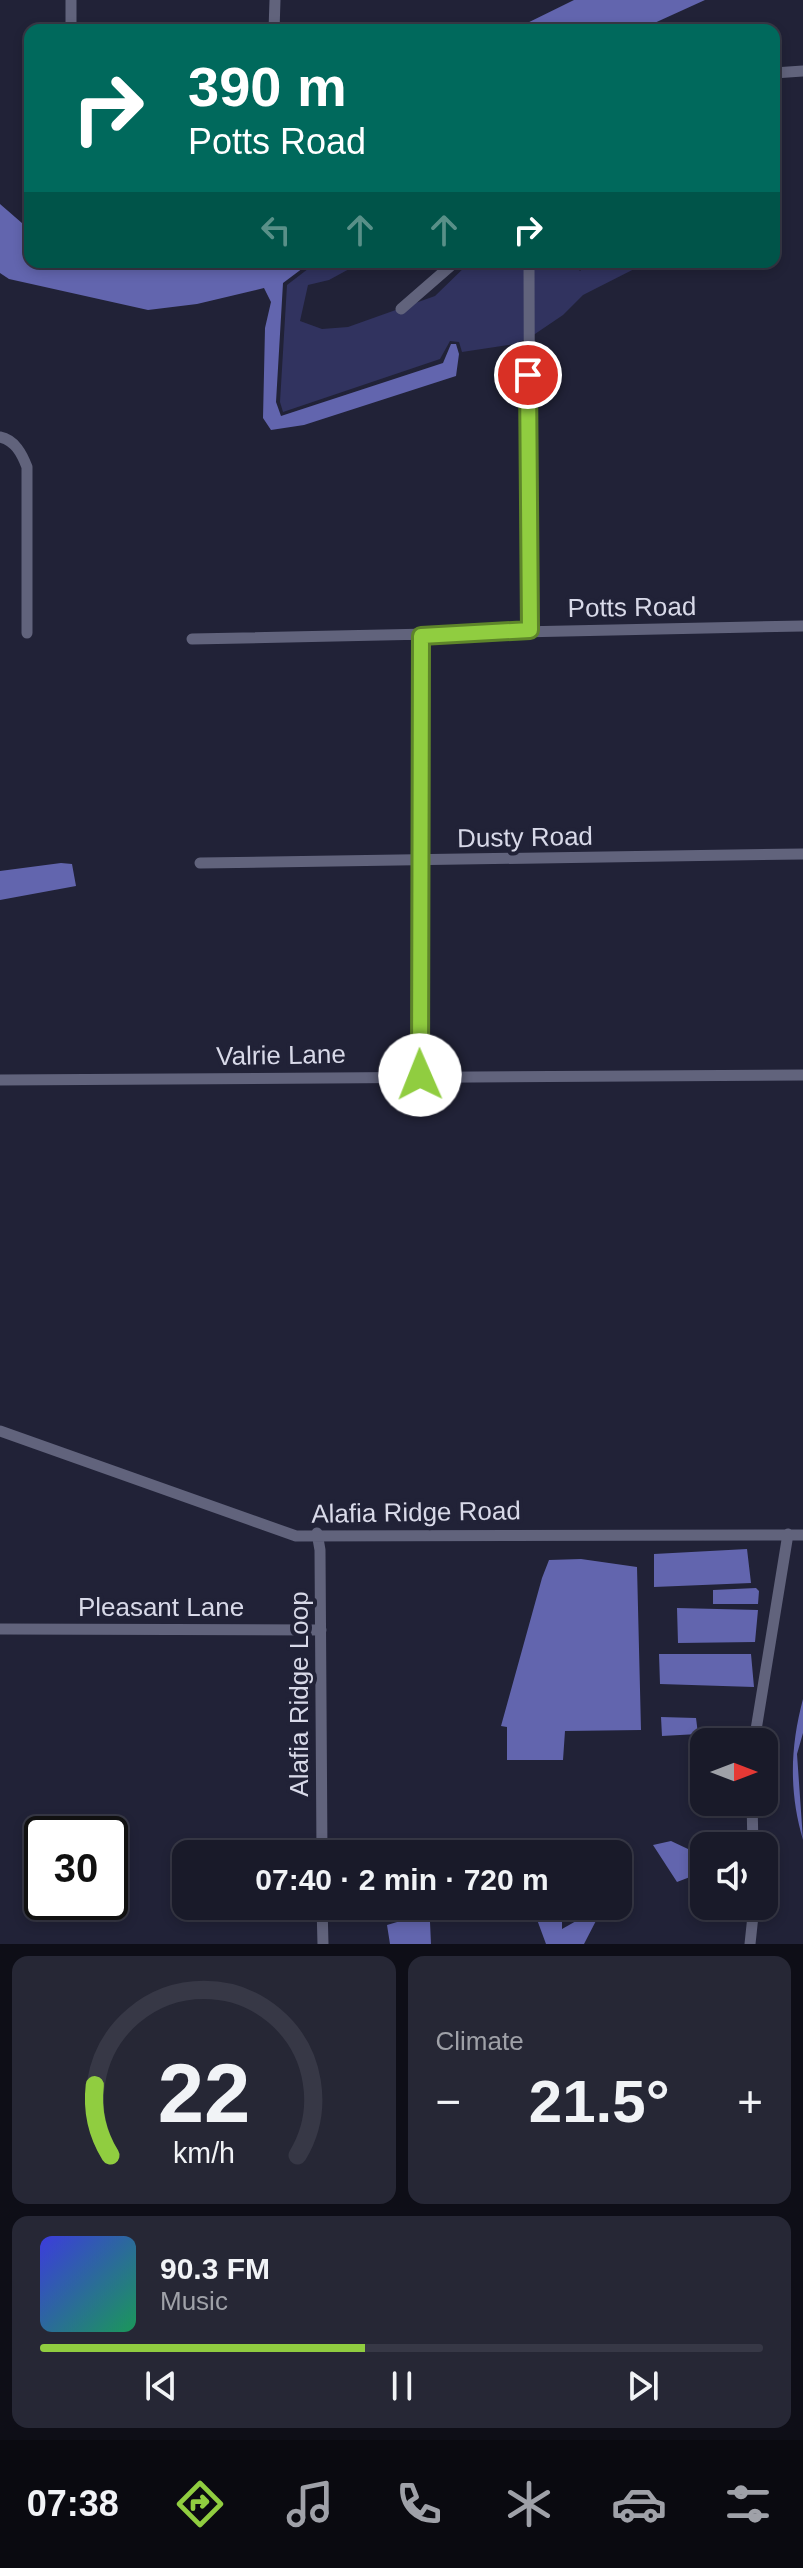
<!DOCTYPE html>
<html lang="en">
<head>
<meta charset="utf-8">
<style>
  :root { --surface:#191a29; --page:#262735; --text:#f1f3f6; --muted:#9fa1a8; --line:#373846; --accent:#90cd40 }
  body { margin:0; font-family:Helvetica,sans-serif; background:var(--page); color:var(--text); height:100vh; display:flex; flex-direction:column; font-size:30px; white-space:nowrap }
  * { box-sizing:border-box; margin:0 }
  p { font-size:26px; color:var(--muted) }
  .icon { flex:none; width:44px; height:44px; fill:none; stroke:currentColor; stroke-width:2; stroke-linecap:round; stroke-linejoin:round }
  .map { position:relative; height:1944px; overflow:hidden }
  .drawer { display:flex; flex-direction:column; gap:12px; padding:12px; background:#0e0e17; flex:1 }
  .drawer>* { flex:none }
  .guide { position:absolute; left:24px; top:24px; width:756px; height:244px; border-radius:16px; box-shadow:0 4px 12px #0003,0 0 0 2px var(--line); background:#00695c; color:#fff; overflow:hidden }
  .needle { width:52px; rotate:90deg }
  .controls { position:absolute; left:690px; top:1728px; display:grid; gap:16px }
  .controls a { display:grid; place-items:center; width:88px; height:88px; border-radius:16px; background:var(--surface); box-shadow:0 4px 12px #0003,0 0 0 2px var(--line); font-size:40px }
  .speed { position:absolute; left:24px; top:1816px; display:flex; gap:16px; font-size:40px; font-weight:700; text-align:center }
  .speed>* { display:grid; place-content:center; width:104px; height:104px; border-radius:50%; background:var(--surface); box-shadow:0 4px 12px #0003,0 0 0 2px var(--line); line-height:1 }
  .speed .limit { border:4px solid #111; border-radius:12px; background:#fff; color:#111 }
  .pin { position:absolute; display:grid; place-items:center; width:68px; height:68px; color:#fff; margin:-34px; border:4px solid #fff; border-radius:50%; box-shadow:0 2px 8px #0007 }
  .me { position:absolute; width:88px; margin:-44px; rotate:359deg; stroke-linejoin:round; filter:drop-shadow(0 0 6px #0008) }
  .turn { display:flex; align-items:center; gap:28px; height:168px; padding:0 32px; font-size:36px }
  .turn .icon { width:104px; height:104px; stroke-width:2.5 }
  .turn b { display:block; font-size:56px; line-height:68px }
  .lanes { display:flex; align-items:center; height:76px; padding:0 32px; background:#0003; justify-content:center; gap:40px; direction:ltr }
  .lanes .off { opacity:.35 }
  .big { font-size:60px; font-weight:600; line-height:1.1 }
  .drawer .widget { flex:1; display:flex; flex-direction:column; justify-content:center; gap:12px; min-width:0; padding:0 28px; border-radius:16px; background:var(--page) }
  .drawer .dial { align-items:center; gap:0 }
  .dial svg { height:208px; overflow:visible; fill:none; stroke:var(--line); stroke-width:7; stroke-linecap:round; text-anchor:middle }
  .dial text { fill:var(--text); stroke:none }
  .song { display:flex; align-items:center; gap:24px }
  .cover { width:96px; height:96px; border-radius:12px; background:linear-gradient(135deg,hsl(240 70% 55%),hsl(150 70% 35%)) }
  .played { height:8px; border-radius:4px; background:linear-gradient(90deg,var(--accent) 45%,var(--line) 45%) }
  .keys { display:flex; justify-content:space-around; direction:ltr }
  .heat { display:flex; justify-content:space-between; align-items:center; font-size:44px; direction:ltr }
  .drawer .tiles { flex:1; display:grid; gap:12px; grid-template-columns:1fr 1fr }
  .widget:last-child { grid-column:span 2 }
  .trip { position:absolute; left:172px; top:1840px; width:460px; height:80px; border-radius:16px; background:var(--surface); box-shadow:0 4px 12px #0003,0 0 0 2px var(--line); font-weight:600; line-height:80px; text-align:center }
  .tabs { display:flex; height:128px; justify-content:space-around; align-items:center; background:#0a0a10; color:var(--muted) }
  .tabs .icon { width:56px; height:56px }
  .tabs .current { color:var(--accent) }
  .tabs b { font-size:36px; color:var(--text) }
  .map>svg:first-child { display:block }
  .green { fill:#31335f }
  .water { fill:#6265ae }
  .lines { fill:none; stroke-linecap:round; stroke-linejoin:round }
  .minor { stroke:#61637c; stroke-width:11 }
  .route-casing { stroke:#5e852a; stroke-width:20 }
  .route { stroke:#90cd40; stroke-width:14 }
  .labels { text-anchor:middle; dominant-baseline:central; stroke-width:8; stroke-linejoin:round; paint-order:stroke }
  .street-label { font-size:26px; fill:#d8d9e8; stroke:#212237 }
</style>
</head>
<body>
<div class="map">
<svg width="803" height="1944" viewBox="0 0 803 1944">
  <rect width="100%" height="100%" fill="#212237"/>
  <!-- green -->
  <path class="green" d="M317 262H362L329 280 308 285 300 321 322 329 348 327 435 296 470 262H572L580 271 590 262H648L583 295 563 315 532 336 515 344 462 352 459 342 450 341 440 359 283 412 280 402 287 285Z"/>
  <!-- water -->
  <path class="water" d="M574 0H705L639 30H513Z
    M0 204 30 230V262H311L283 283 276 402 281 416 443 363 451 344H456L459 354 456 376 304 425 271 430 263 418 265 328 271 302 264 288 197 304 148 310 9 279 0 273Z
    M61 863 72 864 76 886 0 900V871Z
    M747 1549 751 1583 654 1587V1554Z
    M581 1559 637 1567 641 1730 565 1731 563 1760H507V1727L501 1726 542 1578 549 1560Z
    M756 1588 759 1591 758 1604H713V1590Z
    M677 1608 758 1610 755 1642 678 1643Z
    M659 1654H751L754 1687 660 1684Z
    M803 1699V1733L797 1754 803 1840C789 1792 790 1748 803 1699Z
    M661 1717 696 1718 698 1734 662 1736Z
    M671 1841 688 1849 694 1860 690 1877 677 1882 653 1845Z
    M532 1906H569L571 1910 568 1918 562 1919V1929L592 1912 599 1915 584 1944H546Z
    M404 1920 430 1922 431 1944H390L387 1925Z"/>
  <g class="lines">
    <!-- minor -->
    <path class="minor" d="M71 30V0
      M274 30 275 0
      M774 73 803 71
      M529 262 530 630
      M401 309 455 262
      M0 437C15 440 22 454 27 467V633
      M192 639 803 626
      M200 863 803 854
      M420 1075 421 636
      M0 1080 803 1075
      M0 1431 296 1536 803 1535
      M317 1533 320 1550 322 1854
      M0 1629 321 1630
      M754 1742 788 1534
      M752 1802 753 1846
      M322 1906 323 1944
      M750 1944 754 1906"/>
  </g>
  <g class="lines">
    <!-- route casing -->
    <g class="route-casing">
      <path id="route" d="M420 1075 421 636 530 630 528 375"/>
    </g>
    <!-- route -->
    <use href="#route" class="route"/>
  </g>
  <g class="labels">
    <!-- street labels -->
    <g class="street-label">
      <text transform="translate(632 607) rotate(-1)">Potts Road</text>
      <text transform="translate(525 837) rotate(-1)">Dusty Road</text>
      <text transform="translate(281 1055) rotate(-1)">Valrie Lane</text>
      <text transform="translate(416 1512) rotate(-1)">Alafia Ridge Road</text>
      <text x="161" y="1607">Pleasant Lane</text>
      <text transform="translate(299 1694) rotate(-90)">Alafia Ridge Loop</text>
    </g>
  </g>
</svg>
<div class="controls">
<a><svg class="needle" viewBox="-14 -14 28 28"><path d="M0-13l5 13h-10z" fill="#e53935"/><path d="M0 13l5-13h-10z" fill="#9fa1a8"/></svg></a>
<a><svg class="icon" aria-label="sound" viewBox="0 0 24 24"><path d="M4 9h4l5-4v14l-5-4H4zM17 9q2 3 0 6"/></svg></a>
</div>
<div class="speed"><div class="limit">30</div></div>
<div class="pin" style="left:528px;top:375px;background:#d93025"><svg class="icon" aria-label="arrive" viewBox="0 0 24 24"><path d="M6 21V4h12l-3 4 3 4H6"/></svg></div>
<svg class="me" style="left:420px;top:1075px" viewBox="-20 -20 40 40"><circle r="19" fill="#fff"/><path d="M0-13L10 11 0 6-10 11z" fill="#90cd40"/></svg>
<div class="trip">07:40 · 2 min · 720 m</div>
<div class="guide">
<div class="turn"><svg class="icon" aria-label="right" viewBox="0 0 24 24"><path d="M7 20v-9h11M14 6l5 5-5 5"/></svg><div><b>390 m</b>Potts Road</div></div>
<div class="lanes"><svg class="icon off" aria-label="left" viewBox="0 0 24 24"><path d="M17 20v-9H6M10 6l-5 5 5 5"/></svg><svg class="icon off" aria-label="ahead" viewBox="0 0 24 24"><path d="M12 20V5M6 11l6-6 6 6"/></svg><svg class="icon off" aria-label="ahead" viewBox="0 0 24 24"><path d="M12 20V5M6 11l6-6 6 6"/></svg><svg class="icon" aria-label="right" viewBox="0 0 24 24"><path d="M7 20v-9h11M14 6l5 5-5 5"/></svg></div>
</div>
</div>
<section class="drawer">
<div class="tiles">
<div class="widget dial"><svg viewBox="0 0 100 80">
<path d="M14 69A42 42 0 1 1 86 69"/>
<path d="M14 69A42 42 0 0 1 8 42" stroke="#90cd40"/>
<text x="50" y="56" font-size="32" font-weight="700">22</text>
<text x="50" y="72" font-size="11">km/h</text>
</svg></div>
<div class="widget"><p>Climate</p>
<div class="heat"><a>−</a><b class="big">21.5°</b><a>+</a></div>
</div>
<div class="widget">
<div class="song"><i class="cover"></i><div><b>90.3 FM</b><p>Music</p></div></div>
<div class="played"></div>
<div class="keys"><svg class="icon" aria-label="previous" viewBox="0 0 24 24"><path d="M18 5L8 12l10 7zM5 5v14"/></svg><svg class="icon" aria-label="pause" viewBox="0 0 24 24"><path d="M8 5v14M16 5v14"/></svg><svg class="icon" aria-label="next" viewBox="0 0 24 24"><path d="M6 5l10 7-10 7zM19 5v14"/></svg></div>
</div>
</div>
</section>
<nav class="tabs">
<b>07:38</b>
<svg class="icon current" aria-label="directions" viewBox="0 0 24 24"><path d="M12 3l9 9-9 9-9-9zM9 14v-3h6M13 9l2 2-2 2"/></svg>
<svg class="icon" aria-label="music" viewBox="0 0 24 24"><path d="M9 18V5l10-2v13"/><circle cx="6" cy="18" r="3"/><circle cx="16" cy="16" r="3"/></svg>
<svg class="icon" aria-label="phone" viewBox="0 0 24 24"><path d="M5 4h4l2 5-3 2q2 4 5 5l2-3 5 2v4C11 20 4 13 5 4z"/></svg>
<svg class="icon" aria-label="climate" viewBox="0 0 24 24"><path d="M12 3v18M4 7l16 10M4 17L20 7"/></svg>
<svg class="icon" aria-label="car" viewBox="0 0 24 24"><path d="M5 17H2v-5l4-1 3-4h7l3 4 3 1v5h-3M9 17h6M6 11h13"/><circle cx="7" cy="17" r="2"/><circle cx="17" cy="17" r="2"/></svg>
<svg class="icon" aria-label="filters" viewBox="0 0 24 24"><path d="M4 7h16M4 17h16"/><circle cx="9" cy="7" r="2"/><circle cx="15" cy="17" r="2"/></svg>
</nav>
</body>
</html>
